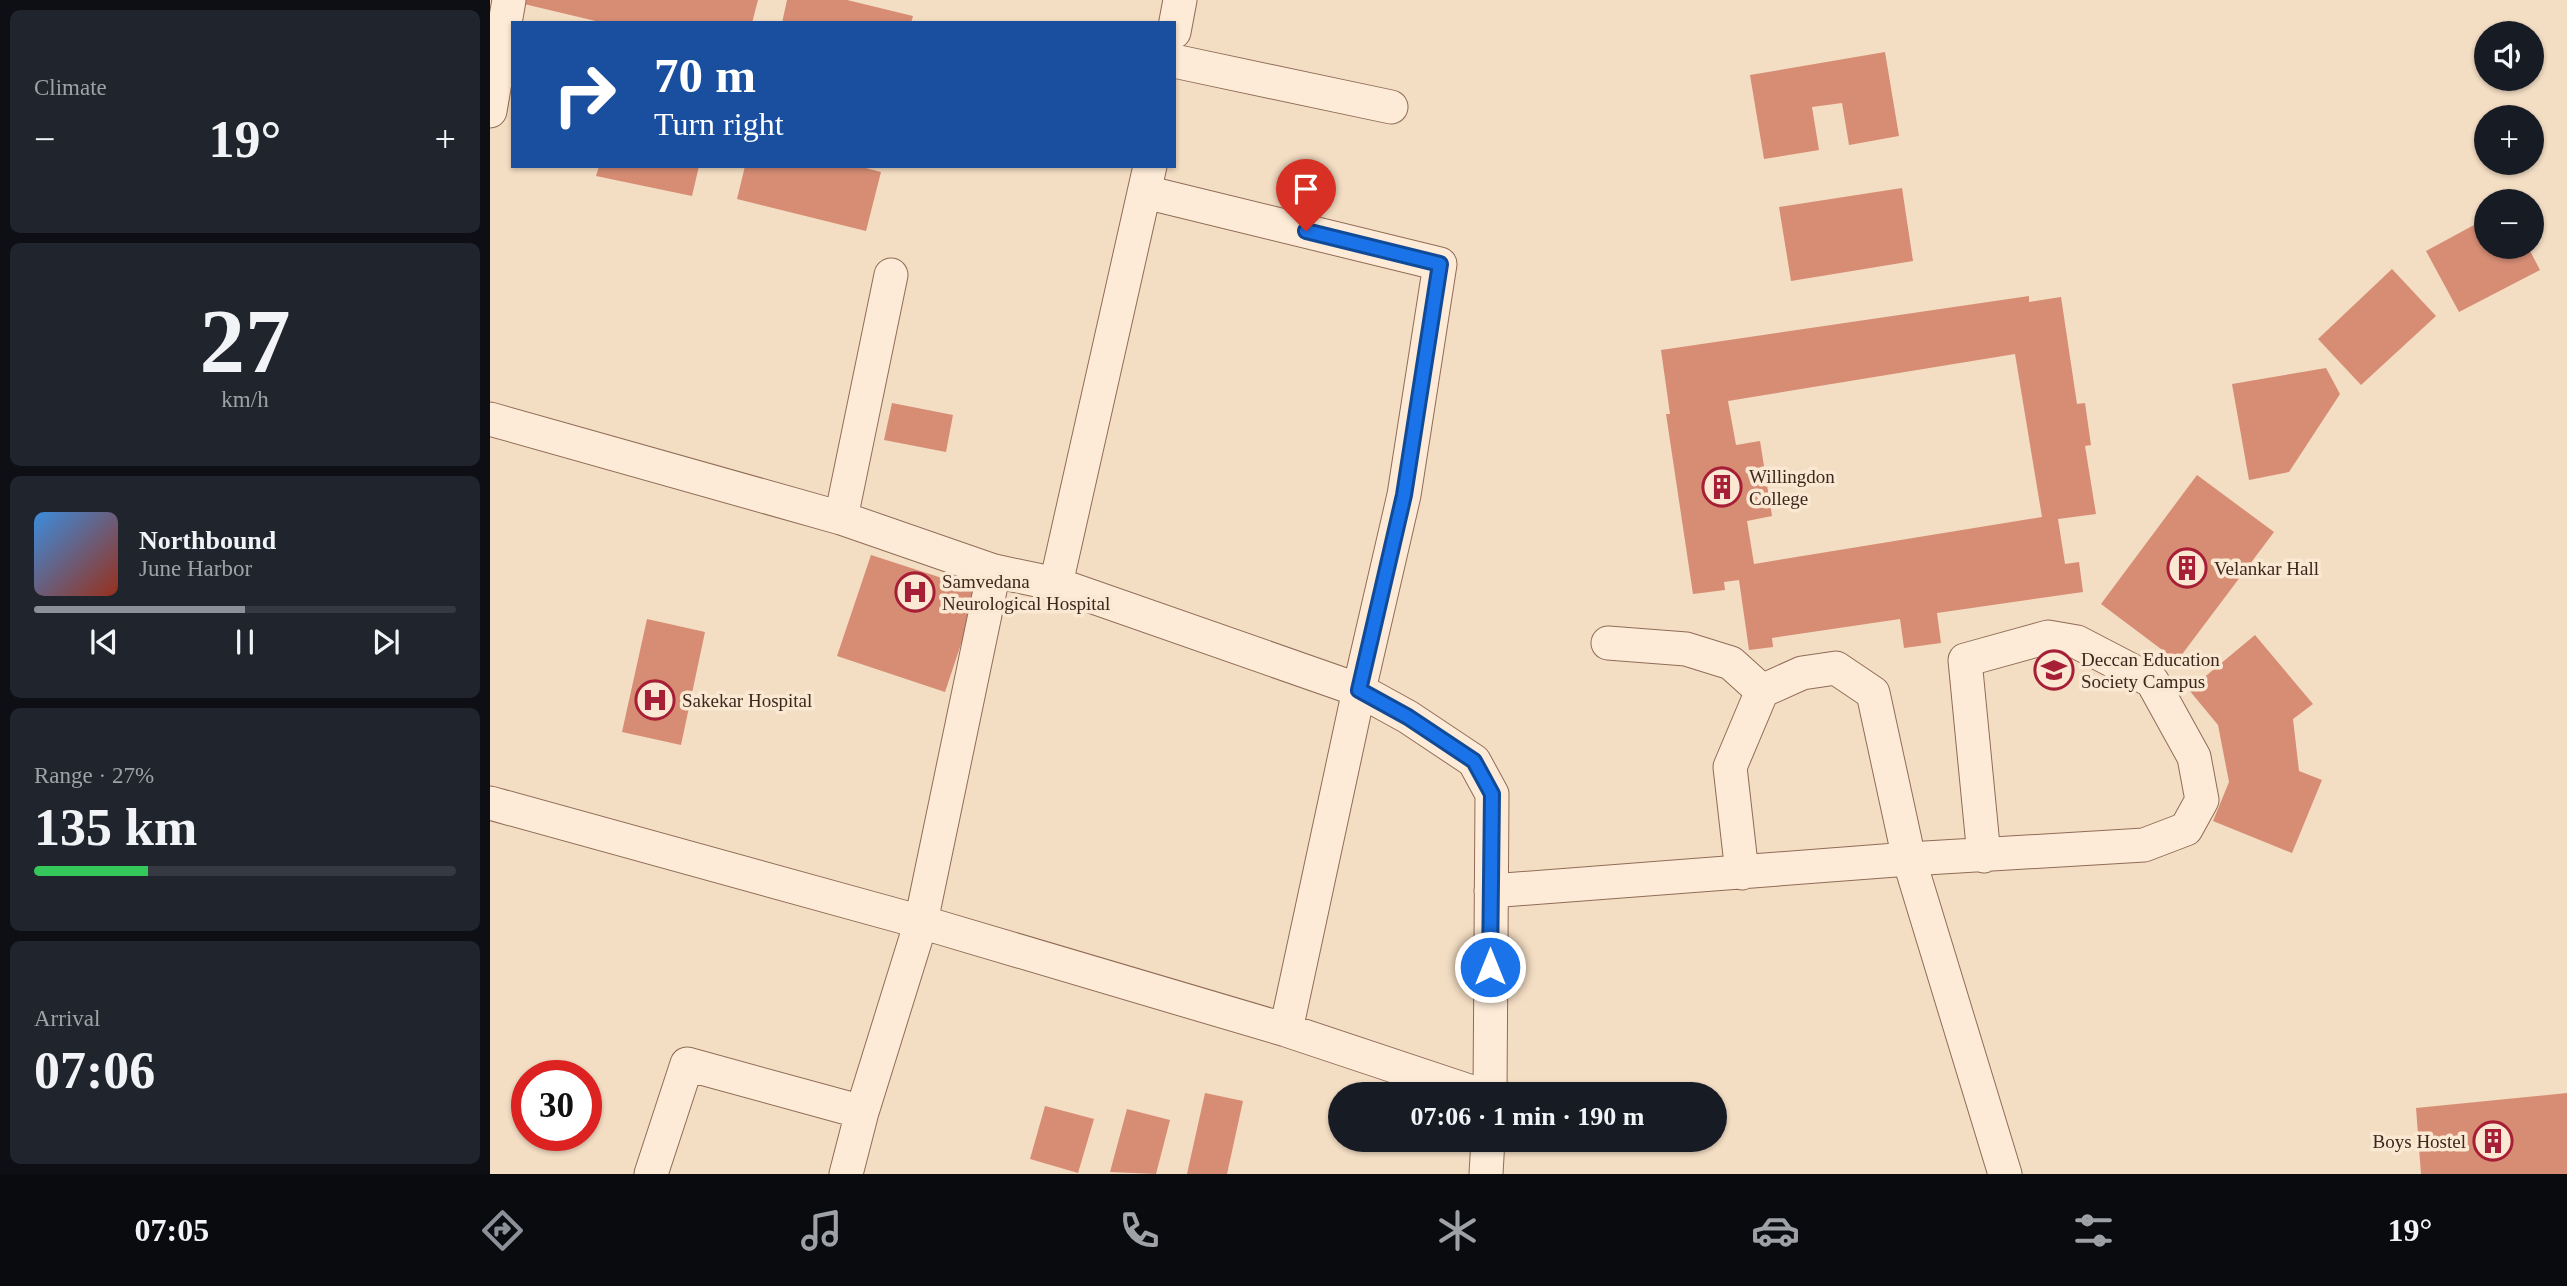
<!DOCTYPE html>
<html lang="en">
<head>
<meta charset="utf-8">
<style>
  :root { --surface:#171b24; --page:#20242c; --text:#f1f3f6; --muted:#9ea1a6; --line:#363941; --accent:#8c9099 }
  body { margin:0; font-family:Georgia,serif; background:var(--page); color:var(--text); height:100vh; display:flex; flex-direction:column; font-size:26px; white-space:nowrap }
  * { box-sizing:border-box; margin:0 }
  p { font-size:23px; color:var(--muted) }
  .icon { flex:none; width:38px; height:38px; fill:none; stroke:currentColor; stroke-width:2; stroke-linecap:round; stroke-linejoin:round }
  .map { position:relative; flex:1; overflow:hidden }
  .details { display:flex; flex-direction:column; gap:10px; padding:10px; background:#0d0f14; width:490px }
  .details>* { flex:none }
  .banner { position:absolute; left:21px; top:21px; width:665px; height:147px; border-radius:0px; box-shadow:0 2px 5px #0004; background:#1a4fa0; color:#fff; overflow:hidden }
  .fabs { position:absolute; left:1984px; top:21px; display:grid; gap:14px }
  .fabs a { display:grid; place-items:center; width:70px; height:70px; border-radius:50%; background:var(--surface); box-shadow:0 2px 5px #0004; font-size:35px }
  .speed { position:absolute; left:21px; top:1060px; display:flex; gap:14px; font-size:35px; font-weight:700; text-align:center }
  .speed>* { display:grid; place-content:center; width:91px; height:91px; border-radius:50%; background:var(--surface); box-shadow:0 2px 5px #0004; line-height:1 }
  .speed .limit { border:10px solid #d22; background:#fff; color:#111 }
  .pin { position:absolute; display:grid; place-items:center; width:60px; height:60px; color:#fff; margin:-72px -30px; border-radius:50% 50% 50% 0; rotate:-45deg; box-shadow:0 0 7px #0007 }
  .pin .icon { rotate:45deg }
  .me { position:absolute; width:77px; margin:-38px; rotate:0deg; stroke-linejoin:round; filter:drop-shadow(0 0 5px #0008) }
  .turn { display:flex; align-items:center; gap:24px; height:147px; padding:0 28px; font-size:32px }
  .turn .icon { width:91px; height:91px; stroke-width:2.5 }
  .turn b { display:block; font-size:49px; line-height:60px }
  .big { font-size:52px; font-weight:700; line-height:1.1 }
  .details .card { flex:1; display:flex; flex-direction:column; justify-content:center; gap:10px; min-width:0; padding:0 24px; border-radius:10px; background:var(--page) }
  .details .dial { align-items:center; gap:0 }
  .dial b { font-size:91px; line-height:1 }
  .song { display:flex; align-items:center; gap:21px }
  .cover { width:84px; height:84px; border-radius:10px; background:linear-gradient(135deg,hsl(210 70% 55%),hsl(10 70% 35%)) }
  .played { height:7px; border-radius:4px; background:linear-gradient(90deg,var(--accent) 50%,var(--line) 50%) }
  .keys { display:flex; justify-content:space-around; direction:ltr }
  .heat { display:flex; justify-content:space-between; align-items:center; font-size:38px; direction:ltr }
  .charge { height:10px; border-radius:5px; background:linear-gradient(90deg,#34c759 27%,var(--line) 0) }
  .trip { position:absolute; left:838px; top:1082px; width:399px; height:70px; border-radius:35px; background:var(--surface); box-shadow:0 2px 5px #0004; font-weight:700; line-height:70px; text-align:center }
  .menu { display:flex; height:112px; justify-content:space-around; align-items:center; background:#090b0e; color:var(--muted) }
  .menu .icon { width:49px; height:49px }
  .menu .selected { color:var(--accent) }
  .menu b { font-size:32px; color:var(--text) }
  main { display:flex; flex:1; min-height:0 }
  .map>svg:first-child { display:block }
  .building { fill:#d68d74; fill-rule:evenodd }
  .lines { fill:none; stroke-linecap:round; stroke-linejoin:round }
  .minor-casing { stroke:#906c57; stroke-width:35 }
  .minor { stroke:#fdebd7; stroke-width:33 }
  .route-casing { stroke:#114b97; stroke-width:18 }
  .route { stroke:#1a73e8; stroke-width:12 }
  .labels { text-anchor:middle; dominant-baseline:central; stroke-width:7; stroke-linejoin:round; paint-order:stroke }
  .poi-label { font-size:19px; fill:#3e281d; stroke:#fae8d3; text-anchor:start }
</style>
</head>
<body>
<main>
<section class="details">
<div class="card"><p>Climate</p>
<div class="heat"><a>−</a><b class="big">19°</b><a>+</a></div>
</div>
<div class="card dial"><b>27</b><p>km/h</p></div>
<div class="card">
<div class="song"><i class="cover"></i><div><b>Northbound</b><p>June Harbor</p></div></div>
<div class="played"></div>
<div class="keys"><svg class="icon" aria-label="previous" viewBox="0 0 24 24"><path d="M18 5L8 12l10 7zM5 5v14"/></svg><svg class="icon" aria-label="pause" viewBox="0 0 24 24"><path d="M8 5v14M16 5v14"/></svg><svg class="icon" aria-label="next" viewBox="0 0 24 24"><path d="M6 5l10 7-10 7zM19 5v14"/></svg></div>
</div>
<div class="card"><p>Range · 27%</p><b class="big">135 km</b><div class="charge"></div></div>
<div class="card"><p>Arrival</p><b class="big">07:06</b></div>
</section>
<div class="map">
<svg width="2077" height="1174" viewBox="0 0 2077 1174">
  <rect width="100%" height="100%" fill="#f3ddc3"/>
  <!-- building -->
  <path class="building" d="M35 0H268L262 23H114L34 4Z
    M297 0H357L423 16 421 23H292Z
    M1395 52 1409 136 1359 145 1352 103 1322 107 1329 150 1274 159 1260 75Z
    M109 166H209L202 196 106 176Z
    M255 166H368L391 172 376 231 247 199Z
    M1412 188 1423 261 1301 281 1289 207Z
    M1997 218V247H2038L2050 270 1969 312 1936 251Z
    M1902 269 1946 316 1871 385 1828 339Z
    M1539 296V302L1571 297 1587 404 1595 403 1601 445 1595 446 1606 514 1568 519 1575 564 1589 562 1593 592 1447 613 1451 643 1414 648 1410 619 1282 638 1283 647 1259 650 1249 580 1234 582 1235 590 1203 594 1176 414H1180L1171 350ZM1525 354 1552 517 1264 564 1257 521 1282 516 1270 441 1246 445 1238 401Z
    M1836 368 1850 394 1799 472 1759 480 1742 384Z
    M402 403 463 415 456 452 394 440Z
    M1707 475 1784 532 1687 661 1611 604Z
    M381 555 489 590 455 692 347 656Z
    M157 619 215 632 191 745 132 732Z
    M1765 635 1823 704 1803 719 1809 771 1832 780 1802 853 1723 821 1739 782 1728 725 1699 690Z
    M715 1093 753 1101 737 1174H697Z
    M2077 1093V1174H1931L1926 1108Z
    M555 1106 604 1119 588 1173 540 1159Z
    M637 1109 680 1120 666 1174 620 1172Z"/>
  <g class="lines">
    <!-- minor casing -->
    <g class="minor-casing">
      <path id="minor" d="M684 32 690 0
        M684 61 901 107
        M0 111 19 0
        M0 419 351 518 504 571 566 584 660 166
        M351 518 401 275
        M566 584 869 690 914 495 950 264 655 192
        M1118 643 1196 649 1241 663 1272 691
        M0 803 431 922 796 1030 988 1094
        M1252 873 1240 767 1272 691 1312 673 1346 668 1383 693 1419 859 1515 1174
        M1001 891 1419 859 1654 845 1696 829 1712 800 1704 757 1662 681 1587 642 1558 637 1475 660 1494 856
        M796 1030 869 690 918 717 984 761 1002 794 1000 1094
        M161 1174 197 1064 372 1112
        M356 1174 372 1112 431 922 504 571
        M996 1174 998 1139"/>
    </g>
    <!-- minor -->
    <use href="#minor" class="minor"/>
  </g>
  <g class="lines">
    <!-- route casing -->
    <g class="route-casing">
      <path id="route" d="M816 231 950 264 914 495 869 690 918 717 984 761 1002 794 1000 967"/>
    </g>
    <!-- route -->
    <use href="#route" class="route"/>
  </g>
  <!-- icons -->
  <defs>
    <g id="building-ring" transform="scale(2.0125)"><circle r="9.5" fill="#fae8d3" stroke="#a71f36" stroke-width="1.5"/><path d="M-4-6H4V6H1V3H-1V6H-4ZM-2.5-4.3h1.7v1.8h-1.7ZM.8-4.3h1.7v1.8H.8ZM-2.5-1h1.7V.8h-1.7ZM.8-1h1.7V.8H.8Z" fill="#a71f36"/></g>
    <g id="hospital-ring" transform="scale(2.0125)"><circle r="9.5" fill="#fae8d3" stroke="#a71f36" stroke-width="1.5"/><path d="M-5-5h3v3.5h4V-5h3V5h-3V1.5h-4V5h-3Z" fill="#a71f36"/></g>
    <g id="university-ring" transform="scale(2.0125)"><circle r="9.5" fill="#fae8d3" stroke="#a71f36" stroke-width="1.5"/><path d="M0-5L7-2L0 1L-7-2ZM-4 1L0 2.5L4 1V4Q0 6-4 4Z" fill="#a71f36"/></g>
  </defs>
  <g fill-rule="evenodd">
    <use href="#building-ring" x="1232" y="487"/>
    <use href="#building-ring" x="1697" y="568"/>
    <use href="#hospital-ring" x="425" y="592"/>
    <use href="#university-ring" x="1564" y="670"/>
    <use href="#hospital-ring" x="165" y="700"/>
    <use href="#building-ring" x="2003" y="1141"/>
  </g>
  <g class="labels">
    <!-- poi labels -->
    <g class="poi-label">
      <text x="1259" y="476">Willingdon<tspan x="1259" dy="22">College</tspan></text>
      <text x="1724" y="568">Velankar Hall</text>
      <text x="452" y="581">Samvedana<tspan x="452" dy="22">Neurological Hospital</tspan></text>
      <text x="1591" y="659">Deccan Education<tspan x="1591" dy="22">Society Campus</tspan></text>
      <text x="192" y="700">Sakekar Hospital</text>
      <text x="1976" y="1141" text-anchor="end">Boys Hostel</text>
    </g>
  </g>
</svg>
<div class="fabs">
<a><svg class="icon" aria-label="sound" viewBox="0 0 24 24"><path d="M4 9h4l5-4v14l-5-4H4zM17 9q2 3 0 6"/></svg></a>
<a>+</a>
<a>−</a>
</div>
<div class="speed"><div class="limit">30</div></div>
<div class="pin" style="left:816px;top:231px;background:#d93025"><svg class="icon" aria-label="arrive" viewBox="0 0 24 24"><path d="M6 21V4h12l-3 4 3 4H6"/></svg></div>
<svg class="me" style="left:1000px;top:967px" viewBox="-20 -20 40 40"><circle r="17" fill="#1a73e8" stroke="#fff" stroke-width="3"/><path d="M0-11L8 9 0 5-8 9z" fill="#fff"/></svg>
<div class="trip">07:06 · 1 min · 190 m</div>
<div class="banner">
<div class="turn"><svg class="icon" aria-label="right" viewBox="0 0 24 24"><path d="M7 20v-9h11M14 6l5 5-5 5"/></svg><div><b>70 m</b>Turn right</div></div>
</div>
</div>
</main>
<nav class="menu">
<b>07:05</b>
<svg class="icon selected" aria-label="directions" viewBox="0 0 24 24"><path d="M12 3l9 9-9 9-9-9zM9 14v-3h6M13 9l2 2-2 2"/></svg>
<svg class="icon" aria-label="music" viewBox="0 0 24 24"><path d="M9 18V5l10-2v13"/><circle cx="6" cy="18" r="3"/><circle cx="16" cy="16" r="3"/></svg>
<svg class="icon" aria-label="phone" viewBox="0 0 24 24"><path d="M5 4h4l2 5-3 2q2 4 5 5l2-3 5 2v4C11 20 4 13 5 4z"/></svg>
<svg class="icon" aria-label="climate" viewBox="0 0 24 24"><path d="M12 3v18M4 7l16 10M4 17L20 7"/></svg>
<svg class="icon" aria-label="car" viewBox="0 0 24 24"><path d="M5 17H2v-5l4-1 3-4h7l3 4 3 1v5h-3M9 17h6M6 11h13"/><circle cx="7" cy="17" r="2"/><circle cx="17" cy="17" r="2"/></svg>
<svg class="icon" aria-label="filters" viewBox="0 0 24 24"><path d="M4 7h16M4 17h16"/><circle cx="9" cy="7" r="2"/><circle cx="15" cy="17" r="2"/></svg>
<b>19°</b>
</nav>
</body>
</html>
